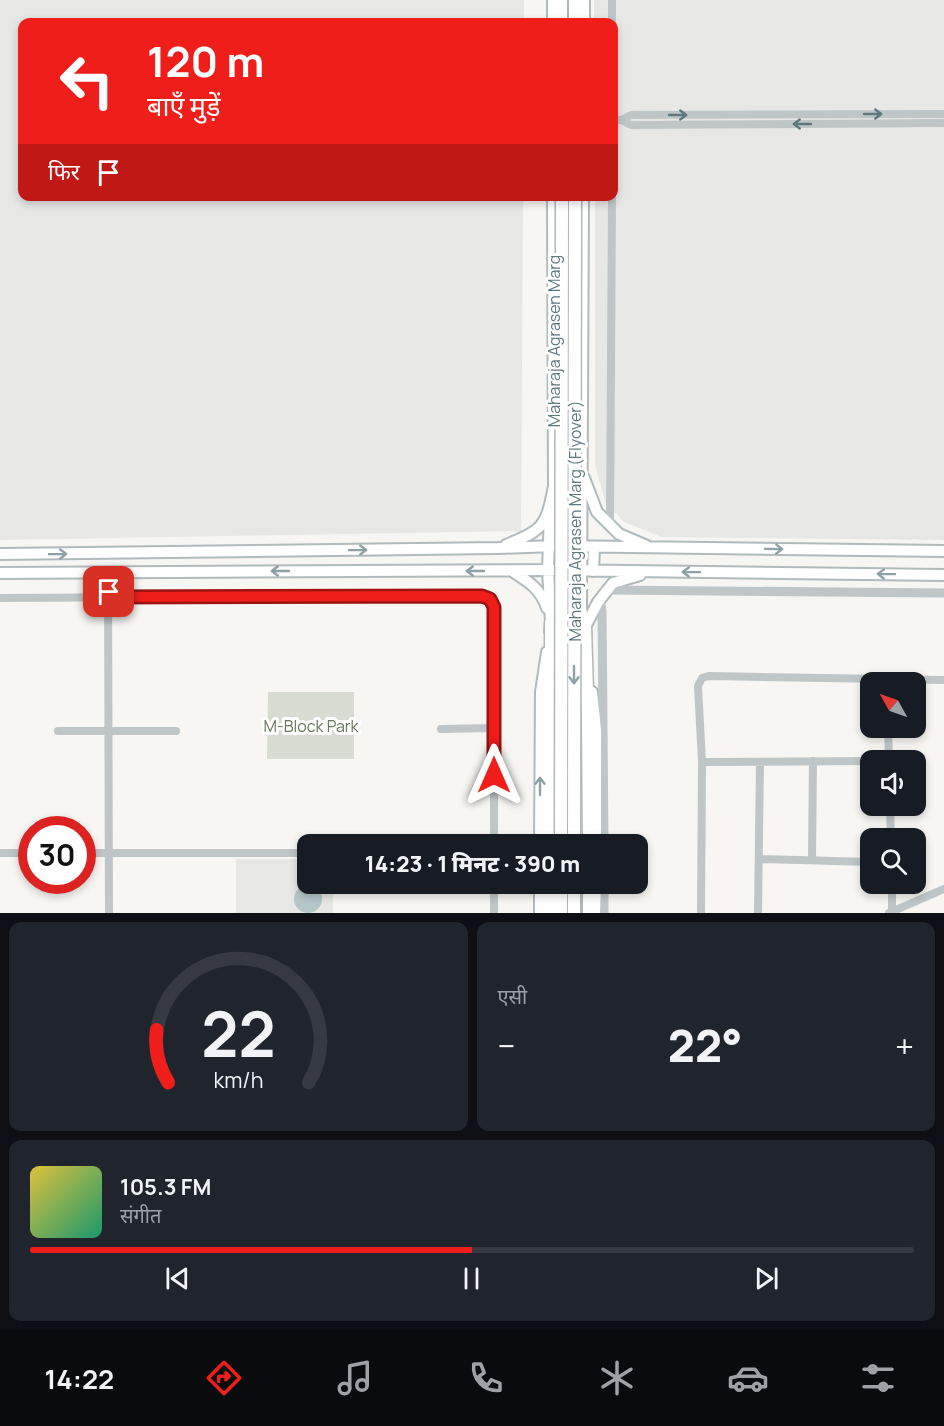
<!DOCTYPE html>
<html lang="hi">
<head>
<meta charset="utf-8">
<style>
  :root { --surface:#171b24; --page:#20242c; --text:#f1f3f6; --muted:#9ea1a6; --line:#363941; --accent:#ef1e1b }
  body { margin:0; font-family:Manrope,"Noto Sans Devanagari",sans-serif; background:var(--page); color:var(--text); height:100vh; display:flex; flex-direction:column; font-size:22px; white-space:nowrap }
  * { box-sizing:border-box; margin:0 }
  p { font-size:20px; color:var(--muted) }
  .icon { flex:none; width:33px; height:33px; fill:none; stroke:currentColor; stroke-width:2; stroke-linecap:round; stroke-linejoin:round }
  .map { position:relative; height:913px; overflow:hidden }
  .side { display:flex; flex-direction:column; gap:9px; padding:9px; background:#0d0f14; flex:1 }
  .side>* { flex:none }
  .top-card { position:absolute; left:18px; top:18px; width:600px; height:183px; border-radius:12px; box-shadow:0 3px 9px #0003; background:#ef1e1b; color:#fff; overflow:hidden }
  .needle { width:39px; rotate:310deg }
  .buttons { position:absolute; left:860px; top:672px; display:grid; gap:12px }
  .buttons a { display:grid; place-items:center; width:66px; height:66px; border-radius:12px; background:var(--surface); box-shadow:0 3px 9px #0003; font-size:30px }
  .speed { position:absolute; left:18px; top:816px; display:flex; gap:12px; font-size:30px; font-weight:700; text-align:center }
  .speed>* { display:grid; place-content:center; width:78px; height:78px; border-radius:50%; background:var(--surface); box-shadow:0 3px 9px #0003; line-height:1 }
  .speed .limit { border:9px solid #d22; background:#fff; color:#111 }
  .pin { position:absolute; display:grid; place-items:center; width:51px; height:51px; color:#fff; margin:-26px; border-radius:12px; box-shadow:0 3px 9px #0006 }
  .me { position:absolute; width:66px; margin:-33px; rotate:0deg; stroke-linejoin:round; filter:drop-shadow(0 0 4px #0008) }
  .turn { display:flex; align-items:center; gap:21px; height:126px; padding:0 30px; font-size:27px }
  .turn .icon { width:78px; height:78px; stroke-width:2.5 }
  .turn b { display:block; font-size:42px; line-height:51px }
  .then { display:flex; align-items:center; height:57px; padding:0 30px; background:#0003; gap:12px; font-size:22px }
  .big { font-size:45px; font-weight:800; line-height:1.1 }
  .side .widget { flex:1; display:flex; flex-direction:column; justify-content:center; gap:9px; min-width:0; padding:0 21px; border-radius:12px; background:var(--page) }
  .side .dial { align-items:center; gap:0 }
  .dial svg { height:156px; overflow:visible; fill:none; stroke:var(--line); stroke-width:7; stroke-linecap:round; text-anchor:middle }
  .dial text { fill:var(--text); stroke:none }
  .song { display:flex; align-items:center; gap:18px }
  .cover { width:72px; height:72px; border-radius:9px; background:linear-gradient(135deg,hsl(50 70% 55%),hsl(160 70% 35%)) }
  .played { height:6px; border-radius:3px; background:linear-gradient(90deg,var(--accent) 50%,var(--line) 50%) }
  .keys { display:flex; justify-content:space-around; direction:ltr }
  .heat { display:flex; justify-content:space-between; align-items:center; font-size:33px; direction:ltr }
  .side .tiles { flex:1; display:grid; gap:9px; grid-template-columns:1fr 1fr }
  .widget:last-child { grid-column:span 2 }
  .trip { position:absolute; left:297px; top:834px; width:351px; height:60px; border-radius:12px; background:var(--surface); box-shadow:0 3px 9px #0003; font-weight:800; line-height:60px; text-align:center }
  .tab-bar { display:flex; height:96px; justify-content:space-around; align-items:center; background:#090b0e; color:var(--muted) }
  .tab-bar .icon { width:42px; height:42px }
  .tab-bar .selected { color:var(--accent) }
  .tab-bar b { font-size:27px; color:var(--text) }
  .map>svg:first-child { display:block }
  .built { fill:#e7e8e6 }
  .green { fill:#d8dcd2 }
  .water { fill:#b5c7c9 }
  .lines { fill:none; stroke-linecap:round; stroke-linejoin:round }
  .secondary-casing { stroke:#b1babd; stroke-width:14 }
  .primary-casing { stroke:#b0b8ba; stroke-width:15 }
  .minor { stroke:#bfc6c8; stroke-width:8 }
  .tertiary { stroke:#bfc6c8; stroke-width:9 }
  .secondary { stroke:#fff; stroke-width:10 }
  .primary { stroke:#fff; stroke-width:12 }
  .primary-bridge-casing { stroke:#b0b8ba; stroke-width:15; stroke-linecap:butt }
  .primary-bridge { stroke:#fff; stroke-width:12 }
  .oneway { stroke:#5f7980 }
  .oneway2 { stroke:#8fa1a6 }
  .route-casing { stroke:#9b1412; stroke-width:15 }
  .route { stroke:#ef1e1b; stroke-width:10 }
  .labels { text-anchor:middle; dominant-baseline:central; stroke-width:6; stroke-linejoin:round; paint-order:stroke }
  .street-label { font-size:16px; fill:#5f7980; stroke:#fff }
  .park-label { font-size:16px; fill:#69785f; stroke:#fff }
</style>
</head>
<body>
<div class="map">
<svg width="944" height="913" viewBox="0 0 944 913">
  <rect width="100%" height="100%" fill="#f7f6f3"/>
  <!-- built -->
  <path class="built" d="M0 0H524V22H22V196L523 197 521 531 0 540Z
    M594 0H944V540L662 537 624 522 605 502 595 464V197L614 196V22H594Z
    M236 859H307L308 884H333V913H236Z"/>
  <!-- green -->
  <path class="green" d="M268 692H354V759H267Z"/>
  <!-- water -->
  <path class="water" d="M294 899a14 14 0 1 1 28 0a14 14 0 1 1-28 0Z"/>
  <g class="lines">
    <!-- secondary casing -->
    <g class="secondary-casing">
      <path id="secondary" d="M553 0V22
        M584 22V0
        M583 196 581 608 586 635
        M584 478 597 512 619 534 647 546
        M506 545C544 529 546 527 554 486L553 196
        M0 554 498 548 554 546 944 551
        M512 571C528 581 541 589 547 608
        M593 571 594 548
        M0 573 554 570 944 575
        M585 627 598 602 613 583 640 575
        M550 631 551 623 548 570 550 512
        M592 692 596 730V844
        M540 844 541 692 547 652
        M540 884V913
        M595 913 596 884"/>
    </g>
    <!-- primary casing -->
    <g class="primary-casing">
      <path id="primary" d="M561 0V22
        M575 0V22
        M585 627 588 724 589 844
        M551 844V623
        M574 884V913
        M589 884V913
        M551 913V884
        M561 913V884"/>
    </g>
    <!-- minor -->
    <path class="minor" d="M612 0V22
      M614 120H621L631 125 944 123
      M621 120 631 115 944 114
      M610 525 612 196
      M108 572 109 913
      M0 598 482 595 490 599 494 607V844
      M888 728 889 760
      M441 729 494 728
      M58 731H176
      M702 762 870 761
      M890 806 891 838
      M0 853H32
      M82 853H308
      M759 859 870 862
      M812 860 813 761
      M494 884V913
      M892 884V912
      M701 913 702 762 698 686 702 678 709 676 944 680
      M758 913 760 762
      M889 913 944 889"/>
    <!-- tertiary -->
    <path class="tertiary" d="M608 590 944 593
      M600 600 602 611 604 844
      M604 884V913"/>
    <!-- secondary -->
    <use href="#secondary" class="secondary"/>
    <!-- primary -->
    <use href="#primary" class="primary"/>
    <!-- primary-bridge casing -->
    <g class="primary-bridge-casing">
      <path id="primary-bridge" d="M561 844 562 196
        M574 844 575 196"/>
    </g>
    <!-- primary-bridge -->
    <use href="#primary-bridge" class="primary-bridge"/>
  </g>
  <!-- one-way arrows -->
  <defs><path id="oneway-shaft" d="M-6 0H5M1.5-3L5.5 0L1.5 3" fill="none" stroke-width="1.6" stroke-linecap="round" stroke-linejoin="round" transform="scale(1.5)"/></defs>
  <g class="oneway">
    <use href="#oneway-shaft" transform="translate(873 114)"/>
    <use href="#oneway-shaft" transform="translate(678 115)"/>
    <use href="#oneway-shaft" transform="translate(802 124) rotate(180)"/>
  </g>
  <g class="oneway2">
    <use href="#oneway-shaft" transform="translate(774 549) rotate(1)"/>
    <use href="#oneway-shaft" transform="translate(358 550) rotate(-1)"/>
    <use href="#oneway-shaft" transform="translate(58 554) rotate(-1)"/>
    <use href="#oneway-shaft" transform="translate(280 571) rotate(180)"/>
    <use href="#oneway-shaft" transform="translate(475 571) rotate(180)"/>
    <use href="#oneway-shaft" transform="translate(691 572) rotate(-179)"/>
    <use href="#oneway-shaft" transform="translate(886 574) rotate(-179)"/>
    <use href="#oneway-shaft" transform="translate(574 675) rotate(90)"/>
    <use href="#oneway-shaft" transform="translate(540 786) rotate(-90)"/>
  </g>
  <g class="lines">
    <!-- route casing -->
    <g class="route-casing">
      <path id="route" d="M109 592 108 597 482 596 490 599 494 607V775"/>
    </g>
    <!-- route -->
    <use href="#route" class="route"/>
  </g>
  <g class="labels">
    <!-- street labels -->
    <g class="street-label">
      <text transform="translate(554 341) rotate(-90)">Maharaja Agrasen Marg</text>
      <text transform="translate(575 521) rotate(-90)">Maharaja Agrasen Marg (Flyover)</text>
    </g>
    <!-- park labels -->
    <g class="park-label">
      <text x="311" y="726">M-Block Park</text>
    </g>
  </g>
</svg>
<div class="buttons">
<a><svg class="needle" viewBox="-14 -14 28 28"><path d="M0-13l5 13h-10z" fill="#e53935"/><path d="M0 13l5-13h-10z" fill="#9ea1a6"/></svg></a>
<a><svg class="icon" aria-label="sound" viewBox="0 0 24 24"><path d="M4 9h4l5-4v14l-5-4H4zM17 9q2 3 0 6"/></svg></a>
<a><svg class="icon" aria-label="search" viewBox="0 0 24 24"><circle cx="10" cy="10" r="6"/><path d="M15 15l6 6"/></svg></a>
</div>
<div class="speed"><div class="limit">30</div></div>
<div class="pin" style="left:109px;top:592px;background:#d93025"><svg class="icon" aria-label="arrive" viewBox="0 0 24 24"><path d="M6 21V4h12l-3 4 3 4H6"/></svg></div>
<svg class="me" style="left:494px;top:775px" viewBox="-20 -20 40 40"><path d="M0-17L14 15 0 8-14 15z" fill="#ef1e1b" stroke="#fff" stroke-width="4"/></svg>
<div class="trip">14:23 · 1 मिनट · 390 m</div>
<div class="top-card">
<div class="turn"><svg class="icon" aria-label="left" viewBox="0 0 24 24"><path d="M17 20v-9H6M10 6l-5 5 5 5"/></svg><div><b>120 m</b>बाएँ मुड़ें</div></div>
<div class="then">फिर<svg class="icon" aria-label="arrive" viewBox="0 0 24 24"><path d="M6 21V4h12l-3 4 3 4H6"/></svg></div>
</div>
</div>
<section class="side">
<div class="tiles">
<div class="widget dial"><svg viewBox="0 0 100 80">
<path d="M14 69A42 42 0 1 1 86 69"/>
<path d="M14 69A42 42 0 0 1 8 42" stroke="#ef1e1b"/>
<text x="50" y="56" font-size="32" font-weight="700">22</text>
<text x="50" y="72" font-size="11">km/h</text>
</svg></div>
<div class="widget"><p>एसी</p>
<div class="heat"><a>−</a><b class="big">22°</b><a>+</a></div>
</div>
<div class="widget">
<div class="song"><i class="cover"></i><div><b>105.3 FM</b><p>संगीत</p></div></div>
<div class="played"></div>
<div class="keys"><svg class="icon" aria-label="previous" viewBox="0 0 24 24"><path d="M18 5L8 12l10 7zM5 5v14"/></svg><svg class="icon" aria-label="pause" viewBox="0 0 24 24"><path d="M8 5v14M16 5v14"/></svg><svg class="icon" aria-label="next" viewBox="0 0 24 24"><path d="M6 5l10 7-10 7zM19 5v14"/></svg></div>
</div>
</div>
</section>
<nav class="tab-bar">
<b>14:22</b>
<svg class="icon selected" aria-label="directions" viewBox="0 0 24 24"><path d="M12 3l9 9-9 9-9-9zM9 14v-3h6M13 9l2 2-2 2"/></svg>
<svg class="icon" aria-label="music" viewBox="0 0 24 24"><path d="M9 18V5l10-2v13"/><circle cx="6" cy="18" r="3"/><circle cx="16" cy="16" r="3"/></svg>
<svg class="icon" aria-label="phone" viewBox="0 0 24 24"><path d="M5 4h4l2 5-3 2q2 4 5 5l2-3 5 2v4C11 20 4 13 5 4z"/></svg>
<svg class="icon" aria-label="climate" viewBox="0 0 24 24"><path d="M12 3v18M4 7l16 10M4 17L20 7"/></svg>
<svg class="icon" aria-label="car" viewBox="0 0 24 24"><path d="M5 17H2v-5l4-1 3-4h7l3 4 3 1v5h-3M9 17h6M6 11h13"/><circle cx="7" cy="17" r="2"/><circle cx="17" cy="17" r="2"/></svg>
<svg class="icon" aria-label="filters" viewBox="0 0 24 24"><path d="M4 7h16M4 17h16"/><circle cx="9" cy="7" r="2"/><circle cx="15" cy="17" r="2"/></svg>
</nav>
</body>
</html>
